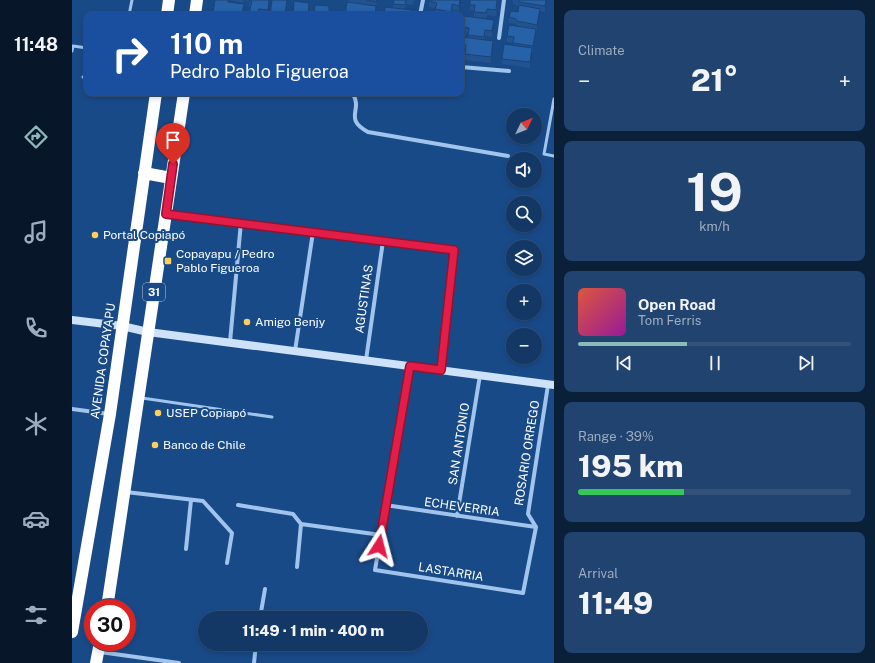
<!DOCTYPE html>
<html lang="en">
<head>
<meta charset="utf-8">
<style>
  :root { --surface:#133866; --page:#20436f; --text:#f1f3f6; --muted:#9dacbf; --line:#32527a; --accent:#8bbbb9 }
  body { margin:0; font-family:"Public Sans",sans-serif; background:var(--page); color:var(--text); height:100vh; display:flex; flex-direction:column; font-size:15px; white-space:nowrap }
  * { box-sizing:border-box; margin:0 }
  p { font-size:13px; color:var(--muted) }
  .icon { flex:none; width:22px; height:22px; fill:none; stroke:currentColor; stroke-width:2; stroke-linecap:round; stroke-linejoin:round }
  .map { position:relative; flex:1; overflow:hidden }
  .details { display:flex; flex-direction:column; gap:10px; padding:10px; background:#0a1f38; width:321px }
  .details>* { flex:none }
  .hud { position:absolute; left:12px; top:12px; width:380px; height:84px; border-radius:8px; box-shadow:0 2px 6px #0003,0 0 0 1px var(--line); background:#1a4fa0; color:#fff; overflow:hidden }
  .needle { width:26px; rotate:47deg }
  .tools { position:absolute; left:434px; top:108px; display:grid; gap:8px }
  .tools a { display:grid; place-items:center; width:36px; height:36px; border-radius:50%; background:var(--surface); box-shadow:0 2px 6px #0003,0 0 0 1px var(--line); font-size:20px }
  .speed { position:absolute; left:12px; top:599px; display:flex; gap:8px; font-size:20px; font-weight:700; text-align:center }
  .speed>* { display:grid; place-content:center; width:52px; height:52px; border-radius:50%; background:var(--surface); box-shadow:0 2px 6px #0003,0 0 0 1px var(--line); line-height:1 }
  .speed .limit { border:6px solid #d22; background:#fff; color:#111 }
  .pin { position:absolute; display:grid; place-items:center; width:34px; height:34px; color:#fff; margin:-41px -17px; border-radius:50% 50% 50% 0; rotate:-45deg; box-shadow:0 0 4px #0007 }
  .pin .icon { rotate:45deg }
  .me { position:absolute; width:44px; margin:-22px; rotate:9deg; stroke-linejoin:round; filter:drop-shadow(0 0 3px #0008) }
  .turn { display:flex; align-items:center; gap:14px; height:84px; padding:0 20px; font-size:18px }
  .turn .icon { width:52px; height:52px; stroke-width:2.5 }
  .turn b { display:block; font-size:28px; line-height:34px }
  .big { font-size:30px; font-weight:800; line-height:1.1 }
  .details .widget { flex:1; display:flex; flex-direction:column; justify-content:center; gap:6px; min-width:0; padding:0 14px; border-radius:8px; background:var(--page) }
  .details .dial { align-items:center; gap:0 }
  .dial b { font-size:52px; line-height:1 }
  .song { display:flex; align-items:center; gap:12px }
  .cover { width:48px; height:48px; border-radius:6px; background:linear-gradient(135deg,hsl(10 70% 55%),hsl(300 70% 35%)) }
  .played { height:4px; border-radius:2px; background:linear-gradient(90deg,var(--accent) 40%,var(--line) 40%) }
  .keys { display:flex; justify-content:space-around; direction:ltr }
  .heat { display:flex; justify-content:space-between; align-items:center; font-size:22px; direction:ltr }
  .charge { height:6px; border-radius:3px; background:linear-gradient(90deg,#34c759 39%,var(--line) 0) }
  .trip { position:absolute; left:126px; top:611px; width:230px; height:40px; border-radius:20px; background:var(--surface); box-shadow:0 2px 6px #0003,0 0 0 1px var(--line); font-weight:800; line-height:40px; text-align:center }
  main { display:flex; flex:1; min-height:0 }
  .dock { display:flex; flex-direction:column; width:72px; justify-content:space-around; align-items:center; background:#081629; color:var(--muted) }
  .dock .icon { width:28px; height:28px }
  .dock .active { color:var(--accent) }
  .dock b { font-size:18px; color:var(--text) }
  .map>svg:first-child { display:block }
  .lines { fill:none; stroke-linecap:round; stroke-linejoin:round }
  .lane { stroke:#a1c4ed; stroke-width:3 }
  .street { stroke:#a1c4ed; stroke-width:4 }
  .secondary { stroke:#cde1f9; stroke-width:8 }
  .highway { stroke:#fff; stroke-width:12 }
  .wall { fill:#225390 }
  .shaded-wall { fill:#1b4475 }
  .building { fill:#2761a7; stroke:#1b4475 }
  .route-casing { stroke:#92132f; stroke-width:10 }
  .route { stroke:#e11d48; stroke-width:7 }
  .poi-dot { fill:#ffcf5d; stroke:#194a88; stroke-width:1.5 }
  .labels { text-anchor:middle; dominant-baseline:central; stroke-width:4; stroke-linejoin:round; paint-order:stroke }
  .shield { fill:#194a88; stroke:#bac9db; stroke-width:1 }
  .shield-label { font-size:11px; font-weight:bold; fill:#fff }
  .poi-label { font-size:12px; fill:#fff; stroke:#194a88; text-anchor:start }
  .street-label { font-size:12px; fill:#fff; stroke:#194a88 }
</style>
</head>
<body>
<main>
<nav class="dock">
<b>11:48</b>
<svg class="icon active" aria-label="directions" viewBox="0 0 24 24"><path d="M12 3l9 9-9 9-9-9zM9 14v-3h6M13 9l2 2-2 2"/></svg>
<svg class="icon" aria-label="music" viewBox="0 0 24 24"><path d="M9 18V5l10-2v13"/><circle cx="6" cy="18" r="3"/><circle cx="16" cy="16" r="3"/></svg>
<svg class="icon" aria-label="phone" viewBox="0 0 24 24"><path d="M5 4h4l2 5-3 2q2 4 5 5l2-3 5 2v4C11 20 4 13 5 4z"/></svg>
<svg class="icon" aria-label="climate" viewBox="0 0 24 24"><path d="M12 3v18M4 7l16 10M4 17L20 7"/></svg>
<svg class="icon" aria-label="car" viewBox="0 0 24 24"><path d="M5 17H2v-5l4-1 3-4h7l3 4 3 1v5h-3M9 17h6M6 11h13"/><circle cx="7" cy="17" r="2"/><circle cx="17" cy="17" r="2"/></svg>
<svg class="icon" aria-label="filters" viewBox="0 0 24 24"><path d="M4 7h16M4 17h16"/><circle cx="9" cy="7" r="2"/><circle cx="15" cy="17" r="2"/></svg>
</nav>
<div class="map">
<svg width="482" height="663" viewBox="0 0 482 663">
  <rect width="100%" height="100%" fill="#194a88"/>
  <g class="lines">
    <!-- lane -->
    <path class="lane" d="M57 15 60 0
      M0 51 1 46 15 48
      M11 77 15 78
      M482 99 472 154 482 156
      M70 398 200 417"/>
    <!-- street -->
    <path class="street" d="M348 15 351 0
      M427 38 432 0
      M389 67 437 71
      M272 93 281 94C291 111 271 118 296 132L436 156
      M96 214 382 250 369 370
      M158 342 169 222
      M223 351 241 232
      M294 360 311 241
      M338 366 303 570 451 593 464 527 456 514 476 385
      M0 409 37 414
      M54 492 131 501 160 533 155 563
      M166 505 221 514 229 524 225 567
      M313 505 464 527
      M385 516 408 375
      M229 524 309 535
      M114 549 119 500
      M188 618 193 589
      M28 652 107 663
      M182 663 184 644"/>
    <!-- secondary -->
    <path class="secondary" d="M0 320 50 326 76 332 482 385"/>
    <!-- highway -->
    <path class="highway" d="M95 15 97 0
      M123 15 125 0
      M72 173 99 178
      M35 608 112 93
      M0 632 38 414 84 93
      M24 663 28 642"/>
  </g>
  <!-- wall -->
  <path class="wall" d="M143 0H198V2L196 15H177L179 7H177V1L172 0 171 3 157 0V2L172 10 171 15H141Z
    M276 0H305L304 7 303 15H273Z
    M320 0H342L341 5 334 4 333 9 340 15 321 8V0Z
    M357 0H389L387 11 380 10 379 15 363 12 364 8 357 7Z
    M398 0H426V3L425 2 424 16 415 15 414 19 403 17 422 26 420 37 413 36 412 40 421 47 419 63 393 60V51H389V45L396 38V34L390 33V27L402 17V11L398 10Z
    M441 0H475L473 12 468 11V15L465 30H464V35L461 52 460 51 458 68 430 64V59L441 46V43L435 42V36L445 26 444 24 437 23V17L446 12 447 6 441 4Z"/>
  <!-- shaded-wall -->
  <path class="shaded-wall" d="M197 0H198V2L196 15V10Z
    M388 0H389V3L387 11V6Z
    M474 0H475L473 12V6Z
    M380 4V10L379 15V12Z
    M468 9V15L465 30V25Z
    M422 20V26L420 37V31Z
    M464 29V35L461 52V46Z
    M421 41V47L419 63V57Z
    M460 48V54L458 68V62Z"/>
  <!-- building -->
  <path class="building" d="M143 0H156V2L172 4 170 15H150V14L141 12Z
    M177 0H197L196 10 187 9 185 15 177 13 180 1H177Z
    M200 0H215L213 15H198Z
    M294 0H305L304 2Z
    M322 0H334L333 5 321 4Z
    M357 0H388L387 6 380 4 379 12 363 9 365 3 357 1Z
    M398 0H425L424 10 415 9 414 13 402 12 403 5H398Z
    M447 0H474L473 6 447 2Z
    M222 1 237 3 236 15H221Z
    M275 2 304 6 303 15H273Z
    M243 5 257 6V15H242Z
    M447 5 468 9 465 25 445 21 444 19 437 17 439 11 446 12Z
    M313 7 340 10V15H312Z
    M356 11 378 15H355Z
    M392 16 422 20 420 31 413 30 412 37 396 35 397 28 390 27Z
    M437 25 464 29 461 46 441 43 442 37 435 36Z
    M390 37 421 41 419 57 393 54 394 45H389Z
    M432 44 460 48 458 62 430 59Z"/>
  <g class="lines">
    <!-- route casing -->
    <g class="route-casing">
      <path id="route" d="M101 164 94 214 382 250 369 370 338 366 307 546"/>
    </g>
    <!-- route -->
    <use href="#route" class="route"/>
  </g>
  <!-- markers -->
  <g class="poi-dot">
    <circle cx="23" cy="235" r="4"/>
    <rect x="92" y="257" width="8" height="8" rx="2"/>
    <circle cx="175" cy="322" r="4"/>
    <circle cx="86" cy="413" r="4"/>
    <circle cx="83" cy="445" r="4"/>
  </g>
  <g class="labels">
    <!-- shield labels -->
    <rect class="shield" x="71" y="283" width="22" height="18" rx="3"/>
    <g class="shield-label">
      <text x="82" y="292">31</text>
    </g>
    <!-- poi labels -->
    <g class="poi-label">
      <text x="31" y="235">Portal Copiapó</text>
      <text x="104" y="254">Copayapu / Pedro<tspan x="104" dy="14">Pablo Figueroa</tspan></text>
      <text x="183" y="322">Amigo Benjy</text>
      <text x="94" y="413">USEP Copiapó</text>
      <text x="91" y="445">Banco de Chile</text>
    </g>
    <!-- street labels -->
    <g class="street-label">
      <text transform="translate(292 299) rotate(-82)">AGUSTINAS</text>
      <text transform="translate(31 361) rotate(-82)">AVENIDA COPAYAPU</text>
      <text transform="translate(387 444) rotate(-81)">SAN ANTONIO</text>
      <text transform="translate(455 453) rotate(-81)">ROSARIO ORREGO</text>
      <text transform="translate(390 507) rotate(8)">ECHEVERRIA</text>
      <text transform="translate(379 572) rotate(9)">LASTARRIA</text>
    </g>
  </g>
</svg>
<div class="tools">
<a><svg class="needle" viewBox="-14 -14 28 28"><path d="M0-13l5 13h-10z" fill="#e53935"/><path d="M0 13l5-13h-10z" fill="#9dacbf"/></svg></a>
<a><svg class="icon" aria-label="sound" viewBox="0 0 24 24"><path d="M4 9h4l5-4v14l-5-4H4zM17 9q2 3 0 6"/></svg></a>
<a><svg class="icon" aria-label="search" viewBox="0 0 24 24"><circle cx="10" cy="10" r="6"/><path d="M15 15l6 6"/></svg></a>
<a><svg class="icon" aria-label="layers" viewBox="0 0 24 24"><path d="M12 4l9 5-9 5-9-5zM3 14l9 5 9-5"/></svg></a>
<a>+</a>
<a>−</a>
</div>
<div class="speed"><div class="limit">30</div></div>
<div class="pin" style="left:101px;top:164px;background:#d93025"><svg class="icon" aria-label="arrive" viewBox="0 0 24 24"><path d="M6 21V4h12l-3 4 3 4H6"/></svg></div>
<svg class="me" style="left:307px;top:546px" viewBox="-20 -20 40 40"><path d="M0-17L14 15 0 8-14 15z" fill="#e11d48" stroke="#fff" stroke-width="4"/></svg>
<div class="trip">11:49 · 1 min · 400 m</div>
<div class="hud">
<div class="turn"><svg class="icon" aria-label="right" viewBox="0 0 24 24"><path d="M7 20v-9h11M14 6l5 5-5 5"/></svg><div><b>110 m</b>Pedro Pablo Figueroa</div></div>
</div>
</div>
<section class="details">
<div class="widget"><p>Climate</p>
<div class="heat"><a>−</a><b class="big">21°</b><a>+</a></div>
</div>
<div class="widget dial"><b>19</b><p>km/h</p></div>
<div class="widget">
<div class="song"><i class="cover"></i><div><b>Open Road</b><p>Tom Ferris</p></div></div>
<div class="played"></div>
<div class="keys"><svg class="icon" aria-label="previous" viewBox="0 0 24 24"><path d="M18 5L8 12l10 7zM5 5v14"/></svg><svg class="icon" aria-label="pause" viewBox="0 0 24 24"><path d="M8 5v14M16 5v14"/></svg><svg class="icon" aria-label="next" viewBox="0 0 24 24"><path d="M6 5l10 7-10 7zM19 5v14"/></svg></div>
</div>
<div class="widget"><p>Range · 39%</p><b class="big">195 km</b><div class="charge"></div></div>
<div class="widget"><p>Arrival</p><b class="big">11:49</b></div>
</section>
</main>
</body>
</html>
